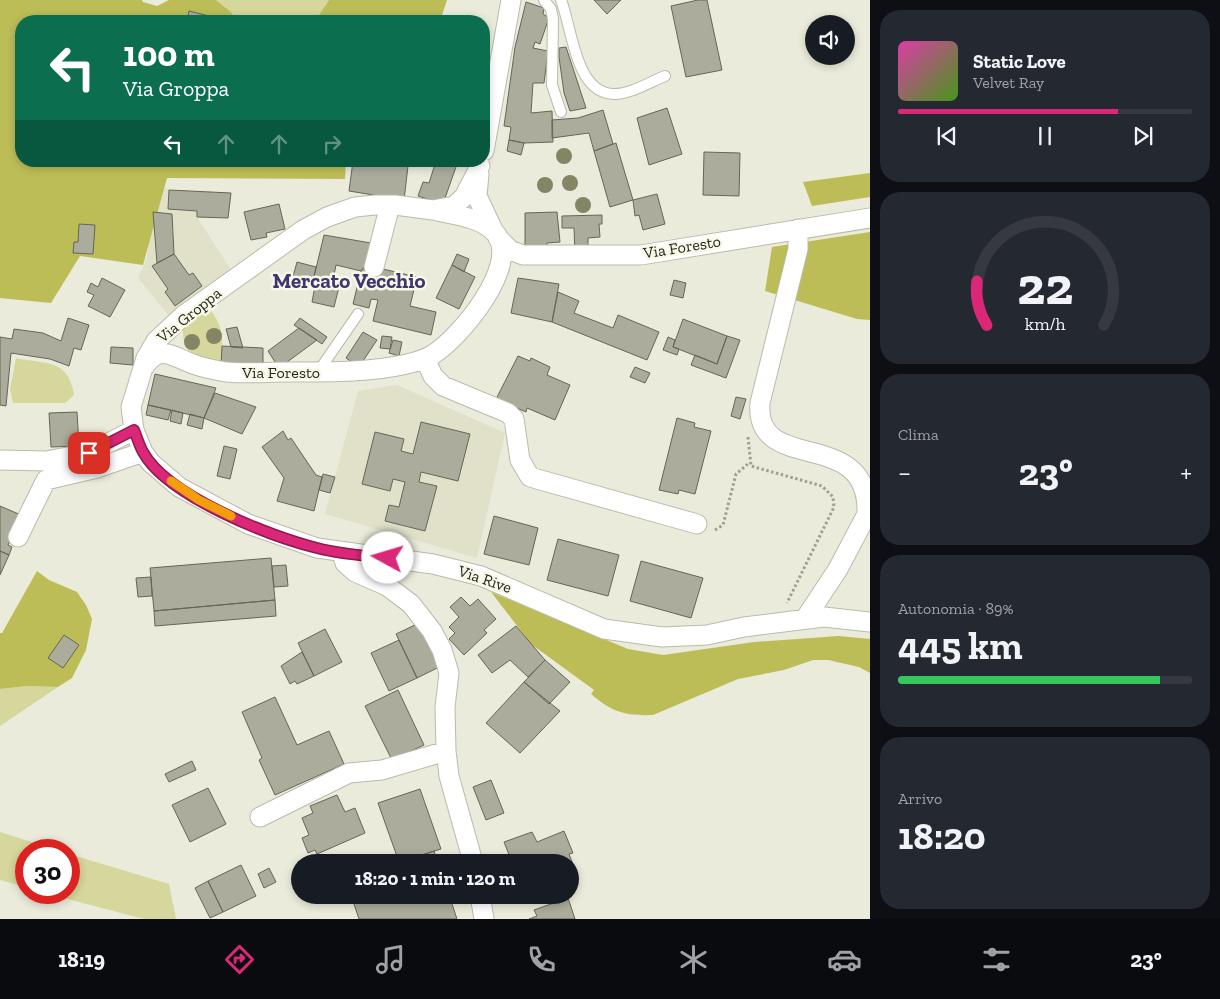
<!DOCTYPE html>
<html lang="it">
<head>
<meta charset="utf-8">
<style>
  :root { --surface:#171b24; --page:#242831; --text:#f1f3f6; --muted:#9ea1a6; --line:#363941; --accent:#db2777 }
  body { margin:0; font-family:"Zilla Slab",serif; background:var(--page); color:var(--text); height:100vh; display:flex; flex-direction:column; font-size:19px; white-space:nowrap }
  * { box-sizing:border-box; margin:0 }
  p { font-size:16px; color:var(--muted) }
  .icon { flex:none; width:28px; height:28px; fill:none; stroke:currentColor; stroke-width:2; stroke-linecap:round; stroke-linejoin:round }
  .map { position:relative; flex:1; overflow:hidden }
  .drawer { display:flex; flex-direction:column; gap:10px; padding:10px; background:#0d0f14; width:350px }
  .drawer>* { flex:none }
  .guide { position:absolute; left:15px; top:15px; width:475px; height:152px; border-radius:20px; box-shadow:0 2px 8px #0003; background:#0b6e4f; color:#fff; overflow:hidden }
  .fabs { position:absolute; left:805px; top:15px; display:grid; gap:10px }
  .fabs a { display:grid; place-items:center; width:50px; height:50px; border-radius:50%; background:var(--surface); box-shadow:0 2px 8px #0003; font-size:25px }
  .speed { position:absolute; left:15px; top:839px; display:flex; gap:10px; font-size:25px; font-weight:700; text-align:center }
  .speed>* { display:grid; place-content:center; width:65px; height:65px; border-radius:50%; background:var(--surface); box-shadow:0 2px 8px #0003; line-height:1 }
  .speed .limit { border:8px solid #d22; background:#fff; color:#111 }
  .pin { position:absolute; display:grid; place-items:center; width:42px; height:42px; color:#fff; margin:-21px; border-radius:10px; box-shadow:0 2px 8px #0006 }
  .me { position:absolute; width:55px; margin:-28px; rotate:276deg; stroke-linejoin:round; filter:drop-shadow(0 0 4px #0008) }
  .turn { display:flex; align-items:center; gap:18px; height:105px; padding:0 25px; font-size:22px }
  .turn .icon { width:65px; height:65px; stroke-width:2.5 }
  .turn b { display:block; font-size:35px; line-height:42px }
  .lanes { display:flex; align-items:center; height:48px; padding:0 25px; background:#0003; justify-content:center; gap:25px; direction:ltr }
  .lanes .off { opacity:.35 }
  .big { font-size:38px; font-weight:700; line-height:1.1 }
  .drawer .tile { flex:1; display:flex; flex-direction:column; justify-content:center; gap:8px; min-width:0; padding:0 18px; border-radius:20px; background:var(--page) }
  .drawer .dial { align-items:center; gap:0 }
  .dial svg { height:130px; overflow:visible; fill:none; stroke:var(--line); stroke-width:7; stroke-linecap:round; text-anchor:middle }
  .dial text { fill:var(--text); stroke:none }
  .song { display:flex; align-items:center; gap:15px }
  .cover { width:60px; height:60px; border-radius:8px; background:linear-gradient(135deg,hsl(320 70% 55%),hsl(100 70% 35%)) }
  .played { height:5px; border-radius:2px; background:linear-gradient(90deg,var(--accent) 75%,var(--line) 75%) }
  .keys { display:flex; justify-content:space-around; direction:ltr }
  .heat { display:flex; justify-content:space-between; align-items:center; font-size:28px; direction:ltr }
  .charge { height:8px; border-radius:4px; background:linear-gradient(90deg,#34c759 89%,var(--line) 0) }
  .trip { position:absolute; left:291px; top:854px; width:288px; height:50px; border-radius:25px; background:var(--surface); box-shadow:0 2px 8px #0003; font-weight:700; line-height:50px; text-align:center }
  .dock { display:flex; height:80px; justify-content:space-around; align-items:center; background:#090b0e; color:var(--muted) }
  .dock .icon { width:35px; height:35px }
  .dock .selected { color:var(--accent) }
  .dock b { font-size:22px; color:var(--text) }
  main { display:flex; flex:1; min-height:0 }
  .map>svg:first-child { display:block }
  .built { fill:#e0e1c8 }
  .green { fill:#d6d79c }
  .forest { fill:#bdbd57 }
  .building { fill:#abac9b; stroke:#656657 }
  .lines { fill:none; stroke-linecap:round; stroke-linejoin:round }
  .lane-casing { stroke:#babbaa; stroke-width:12 }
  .street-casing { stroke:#babbaa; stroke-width:21 }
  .path { stroke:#9f9f92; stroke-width:3; stroke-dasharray:2.5 2.5; stroke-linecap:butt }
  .lane { stroke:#fff; stroke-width:10 }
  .street { stroke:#fff; stroke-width:19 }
  .tree { fill:#848564 }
  .route-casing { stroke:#8e194d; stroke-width:12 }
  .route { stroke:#db2777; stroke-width:9 }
  .slow { stroke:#f59e0b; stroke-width:9 }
  .labels { text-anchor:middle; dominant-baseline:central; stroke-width:5; stroke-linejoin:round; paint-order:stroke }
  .street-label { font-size:16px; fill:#25251f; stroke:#f8f8e7 }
  .district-label { font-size:21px; font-weight:bold; fill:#403571; stroke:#f8f8e7 }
</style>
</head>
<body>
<main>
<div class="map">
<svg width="870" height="919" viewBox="0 0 870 919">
  <rect width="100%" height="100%" fill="#eaebda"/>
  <!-- built -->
  <path class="built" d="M153 188 169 189 168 209 197 211V217L231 270 168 315 138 278 147 258Z
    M397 385 505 433 477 558 325 514 358 391Z"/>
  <!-- green -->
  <path class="green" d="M216 0H329L315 21H237L231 12Z
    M207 305C225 328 223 338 221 366 196 359 181 354 183 324Z
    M16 358C47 365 68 358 74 395L65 403H13L10 389Z
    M27 686 58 687 0 726V689Z
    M0 832 57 850H26V887L0 880Z
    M69 854 169 884 176 919H144L45 893 69 892Z"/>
  <!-- forest -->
  <path class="forest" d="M0 0H142L143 2 157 6 169 0H216L231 12 237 21H21V161H346L345 179 167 178 143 265 80 256 51 303 0 298Z
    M329 0H447L440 21H315Z
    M870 173V197L812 206 803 182Z
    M870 232V320L857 319 765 291 772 247Z
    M37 571 49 580 77 592 86 605 92 619 86 650 72 678 58 687 27 686 0 689V633H2Z
    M491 592 628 649 663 655 754 642 839 636 870 639V673L859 667 828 660H813L784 670 738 679 653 715C625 716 612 712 591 694L594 690 531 644Z"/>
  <!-- building -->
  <path class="building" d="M594 0H621L607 14Z
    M698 0H707L722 70 686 77 671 6Z
    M526 2 544 8 543 14 549 18 540 44 535 42 533 48 548 51 544 83H533L531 113 552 111 553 142 524 143 509 140 511 127 504 126 515 47Z
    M189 11 221 19 220 21H187Z
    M566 47 586 108 570 111 564 93 559 57V48Z
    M667 108 682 154 649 165 637 118Z
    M603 110 613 144 594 151 589 133 552 138V120L578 118Z
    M509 140 524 143 521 155 507 151Z
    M616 143 633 200 610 207 594 151Z
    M704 152 740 153 739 196 703 195Z
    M353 161H372L408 166 404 200 349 191Z
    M436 161H458L443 204 418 196 423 182 429 183Z
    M169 190 231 193 228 218 197 217V211L168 209Z
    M657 194 665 224 643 230 639 215 635 216 633 200Z
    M279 204 285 229 266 233 267 237 251 240 244 212Z
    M153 212 172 214 174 254 157 263Z
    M557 212 560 242 547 243 544 254 525 252V213Z
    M602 215V224H599L600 237 588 238V253H575L574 228H562V216Z
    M79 224 95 225 93 254 73 253 74 242H78Z
    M324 235 371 243 366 265 361 271 336 265 332 285 313 281Z
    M174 254 189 275 193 273 202 286 175 306 165 292 168 289 152 266Z
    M457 254 469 259 464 272 452 265Z
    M297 262 316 267 313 281 339 287 334 307 312 302 315 286 292 280Z
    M366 265 417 277 410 306 436 312 431 335 373 321 378 300 371 299 369 308 353 304 361 271Z
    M452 265 475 277 459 309 436 298Z
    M102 278 125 290 110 317 88 306 94 295 87 292 91 283 98 287Z
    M518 278 559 284 552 322 511 313Z
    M674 280 686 283 683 298 670 295Z
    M558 292 579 301 574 313 613 328 618 315 659 332 647 360 552 322Z
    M68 318 89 325 81 350 74 348 69 366 50 359 11 353 6 406 0 405V337L12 339 14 329 43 333 61 341Z
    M300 318 327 337 322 344 294 325Z
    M683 319 727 336 717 364 673 347Z
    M237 327 243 348 231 347 226 329Z
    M299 328 317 340 279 368 268 351Z
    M363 332 377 340 359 367 346 358Z
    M382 336 392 337 390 349 380 348Z
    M727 336 740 340 726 378 691 365 695 355 717 364Z
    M668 337 675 340 673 347 679 349 677 355 663 350Z
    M393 340 402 342 399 356 389 353Z
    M222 346 263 348V368L221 366Z
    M111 347 133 348V365L110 363Z
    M518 356 530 361 531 358 550 367 547 375 570 385 555 420 527 408 526 412 496 399Z
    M635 367 650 373 645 383 630 377Z
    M155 374 216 388 204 418 148 405Z
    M215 393 256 407 242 434 204 418Z
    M736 397 746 399 740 419 731 416Z
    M148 405 171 410 168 420 146 415Z
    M172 410 183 413 181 424 170 421Z
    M77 412 79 446 51 447 49 413Z
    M190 414 204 418 202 429 187 425Z
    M677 418 695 423 694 427 711 431 695 494 679 490 678 494 659 490Z
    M421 422 470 434 458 481 421 472 419 482 437 486 425 531 385 521 389 505 399 507 405 482 393 479 390 491 362 484 375 432 404 439 401 451 413 454Z
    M283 431 288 440 291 438 316 475 322 477 314 511 277 501 284 478 262 447Z
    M224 446 237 449 230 479 217 476Z
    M323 474 335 477 330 493 319 490Z
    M0 506 21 515 8 545 12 547 9 555 0 551Z
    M494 516 538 528 529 565 484 554Z
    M558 539 619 555 608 596 547 580Z
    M0 551 9 555 0 575Z
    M271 558 275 600 154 611 150 568Z
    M641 561 703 578 691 618 630 601Z
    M286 565 288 586 274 587 272 566Z
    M151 577 152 596 138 597 136 578Z
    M461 597 470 606 478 599 496 619 484 630 487 633 464 655 449 639 455 633 449 627 459 617 450 607Z
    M275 600 276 616 155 626 154 611Z
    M417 624 422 633 425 632 441 666 417 678 396 634Z
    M516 626 545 660 528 677 510 660 492 673 478 655Z
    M325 629 342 662 314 676 298 643Z
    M64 635 79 645 63 668 48 658Z
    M399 640 417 678 389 691 371 653Z
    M302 652 314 676 297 684 295 681 290 684 281 666Z
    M545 660 570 682 549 704 524 682Z
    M524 682 560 711 520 753 486 723Z
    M398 690 424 745 392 760 365 706Z
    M275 697 297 745 329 731 344 764 275 795 259 760 262 758 242 712Z
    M192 761 196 770 169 782 165 774Z
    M491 780 504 813 486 820 473 787Z
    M208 788 226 824 190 842 172 805Z
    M420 789 441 849 399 862 378 803Z
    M337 795 345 812 355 808 365 833 317 854 315 850 308 853 302 838 309 835 302 818 313 813 310 806Z
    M564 831 573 853 569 854 575 870 570 872V862H512L504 842 532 832 537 842Z
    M434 851 438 862H401Z
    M397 857 399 862H382Z
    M241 865 256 896 223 912 208 881Z
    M269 868 276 882 264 888 258 874Z
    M208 881 223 912 210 918 195 888Z
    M351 895H449L457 919H359Z
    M568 898 575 919H529L537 916 534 910Z"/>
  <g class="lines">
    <!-- lane casing -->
    <g class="lane-casing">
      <path id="lane" d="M544 0 551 9 553 19 552 85 561 112
        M561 0C572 27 575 94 614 94 631 94 650 82 665 76
        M318 372 358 314"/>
    </g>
    <!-- street casing -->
    <g class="street-casing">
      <path id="street" d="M484 151 511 0
        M479 174 477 196 494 232
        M798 229V249L760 403C754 477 870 424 867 514L838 569 805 619
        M498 238 510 250 523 255H641L870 218
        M374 267 390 205
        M425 359 433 376 443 386 508 413 514 419 520 460 530 477 697 524
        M144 367C160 343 173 357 193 364 203 368 215 370 226 372 246 374 267 372 287 372 327 372 367 373 407 364 416 362 424 360 432 355 459 339 521 265 496 234 483 218 456 215 437 211
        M134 430 143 452 151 463 179 487 248 524 317 548 433 564 481 576 604 629 662 637 707 635 744 627 824 617 870 622
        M0 460 46 461 89 453 134 430 131 407 146 358 156 341 184 315 303 230 327 217 355 207 375 205H395L433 210 454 206 464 197 480 166
        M18 537 46 480 97 468 143 452
        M342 553 345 563 355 572 387 586 411 604 432 631 442 650 449 673 445 707 446 751 449 776 473 862
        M260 817 349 773 382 770 446 751
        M480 895 484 919"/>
    </g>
    <!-- path -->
    <path class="path" d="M748 437 751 466 822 486 833 497 834 507 787 603
      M715 530 723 525 736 474 749 463"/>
    <!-- lane -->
    <use href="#lane" class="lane"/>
    <!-- street -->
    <use href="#street" class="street"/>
  </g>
  <!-- trees -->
  <g class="tree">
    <circle cx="564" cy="156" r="8"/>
    <circle cx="570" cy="183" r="8"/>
    <circle cx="545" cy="185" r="8"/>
    <circle cx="583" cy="205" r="8"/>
    <circle cx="214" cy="336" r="8"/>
    <circle cx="192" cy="342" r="8"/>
  </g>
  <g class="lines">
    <!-- route casing -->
    <g class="route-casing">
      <path id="route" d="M89 453 134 430C137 437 139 445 143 452 167 496 269 536 317 548 340 554 365 556 388 558"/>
    </g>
    <!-- route -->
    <use href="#route" class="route"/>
    <!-- slow -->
    <path class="slow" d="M171 481 199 500 231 516"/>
  </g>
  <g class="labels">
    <!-- street labels -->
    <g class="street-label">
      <text transform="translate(682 247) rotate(-9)">Via Foresto</text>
      <text transform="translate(189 315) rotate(-39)">Via Groppa</text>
      <text x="281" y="372">Via Foresto</text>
      <text transform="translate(485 579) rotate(19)">Via Rive</text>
    </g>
    <!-- district labels -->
    <g class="district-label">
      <text x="349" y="280">Mercato Vecchio</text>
    </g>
  </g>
</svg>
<div class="fabs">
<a><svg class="icon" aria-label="sound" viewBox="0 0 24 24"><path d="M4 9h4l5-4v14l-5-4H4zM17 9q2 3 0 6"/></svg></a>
</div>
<div class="speed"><div class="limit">30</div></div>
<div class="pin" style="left:89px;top:453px;background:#d93025"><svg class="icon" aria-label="arrive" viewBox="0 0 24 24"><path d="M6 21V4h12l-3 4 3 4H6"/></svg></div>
<svg class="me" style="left:388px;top:558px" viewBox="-20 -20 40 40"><circle r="19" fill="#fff"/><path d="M0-13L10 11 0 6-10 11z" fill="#db2777"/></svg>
<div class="trip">18:20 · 1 min · 120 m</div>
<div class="guide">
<div class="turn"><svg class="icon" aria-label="left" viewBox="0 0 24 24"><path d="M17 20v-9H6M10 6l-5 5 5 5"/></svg><div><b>100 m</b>Via Groppa</div></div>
<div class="lanes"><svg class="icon" aria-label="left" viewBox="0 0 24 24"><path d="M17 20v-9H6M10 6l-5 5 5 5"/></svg><svg class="icon off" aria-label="ahead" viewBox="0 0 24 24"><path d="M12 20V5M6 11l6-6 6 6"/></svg><svg class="icon off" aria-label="ahead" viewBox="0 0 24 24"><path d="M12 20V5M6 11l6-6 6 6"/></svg><svg class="icon off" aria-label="right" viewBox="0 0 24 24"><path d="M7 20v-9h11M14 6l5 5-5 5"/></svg></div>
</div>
</div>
<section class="drawer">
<div class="tile">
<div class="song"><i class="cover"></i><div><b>Static Love</b><p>Velvet Ray</p></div></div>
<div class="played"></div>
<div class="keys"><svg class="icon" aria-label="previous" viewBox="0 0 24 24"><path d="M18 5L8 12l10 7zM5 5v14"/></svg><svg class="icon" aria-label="pause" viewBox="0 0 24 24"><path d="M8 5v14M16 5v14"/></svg><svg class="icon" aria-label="next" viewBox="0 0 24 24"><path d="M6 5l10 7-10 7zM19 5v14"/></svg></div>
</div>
<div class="tile dial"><svg viewBox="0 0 100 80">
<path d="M14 69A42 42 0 1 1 86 69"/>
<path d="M14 69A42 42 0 0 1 8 42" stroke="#db2777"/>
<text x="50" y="56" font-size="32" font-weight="700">22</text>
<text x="50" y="72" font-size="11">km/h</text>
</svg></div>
<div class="tile"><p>Clima</p>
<div class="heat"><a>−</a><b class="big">23°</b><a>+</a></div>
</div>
<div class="tile"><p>Autonomia · 89%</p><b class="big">445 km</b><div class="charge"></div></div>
<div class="tile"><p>Arrivo</p><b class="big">18:20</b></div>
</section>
</main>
<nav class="dock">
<b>18:19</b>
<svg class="icon selected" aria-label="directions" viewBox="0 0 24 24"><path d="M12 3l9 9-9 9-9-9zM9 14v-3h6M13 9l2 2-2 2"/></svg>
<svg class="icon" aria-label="music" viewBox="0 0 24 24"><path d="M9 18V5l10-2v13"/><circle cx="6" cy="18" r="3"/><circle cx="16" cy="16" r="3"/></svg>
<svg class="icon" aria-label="phone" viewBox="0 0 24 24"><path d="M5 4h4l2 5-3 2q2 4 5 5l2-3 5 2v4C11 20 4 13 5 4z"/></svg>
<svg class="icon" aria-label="climate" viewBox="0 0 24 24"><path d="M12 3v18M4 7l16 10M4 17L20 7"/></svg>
<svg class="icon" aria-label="car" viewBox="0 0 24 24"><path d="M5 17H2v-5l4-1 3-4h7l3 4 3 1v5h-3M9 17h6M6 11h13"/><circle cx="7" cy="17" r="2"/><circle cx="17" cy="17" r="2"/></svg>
<svg class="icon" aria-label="filters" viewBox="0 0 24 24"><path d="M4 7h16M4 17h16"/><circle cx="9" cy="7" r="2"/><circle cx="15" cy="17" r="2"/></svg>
<b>23°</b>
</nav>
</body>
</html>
